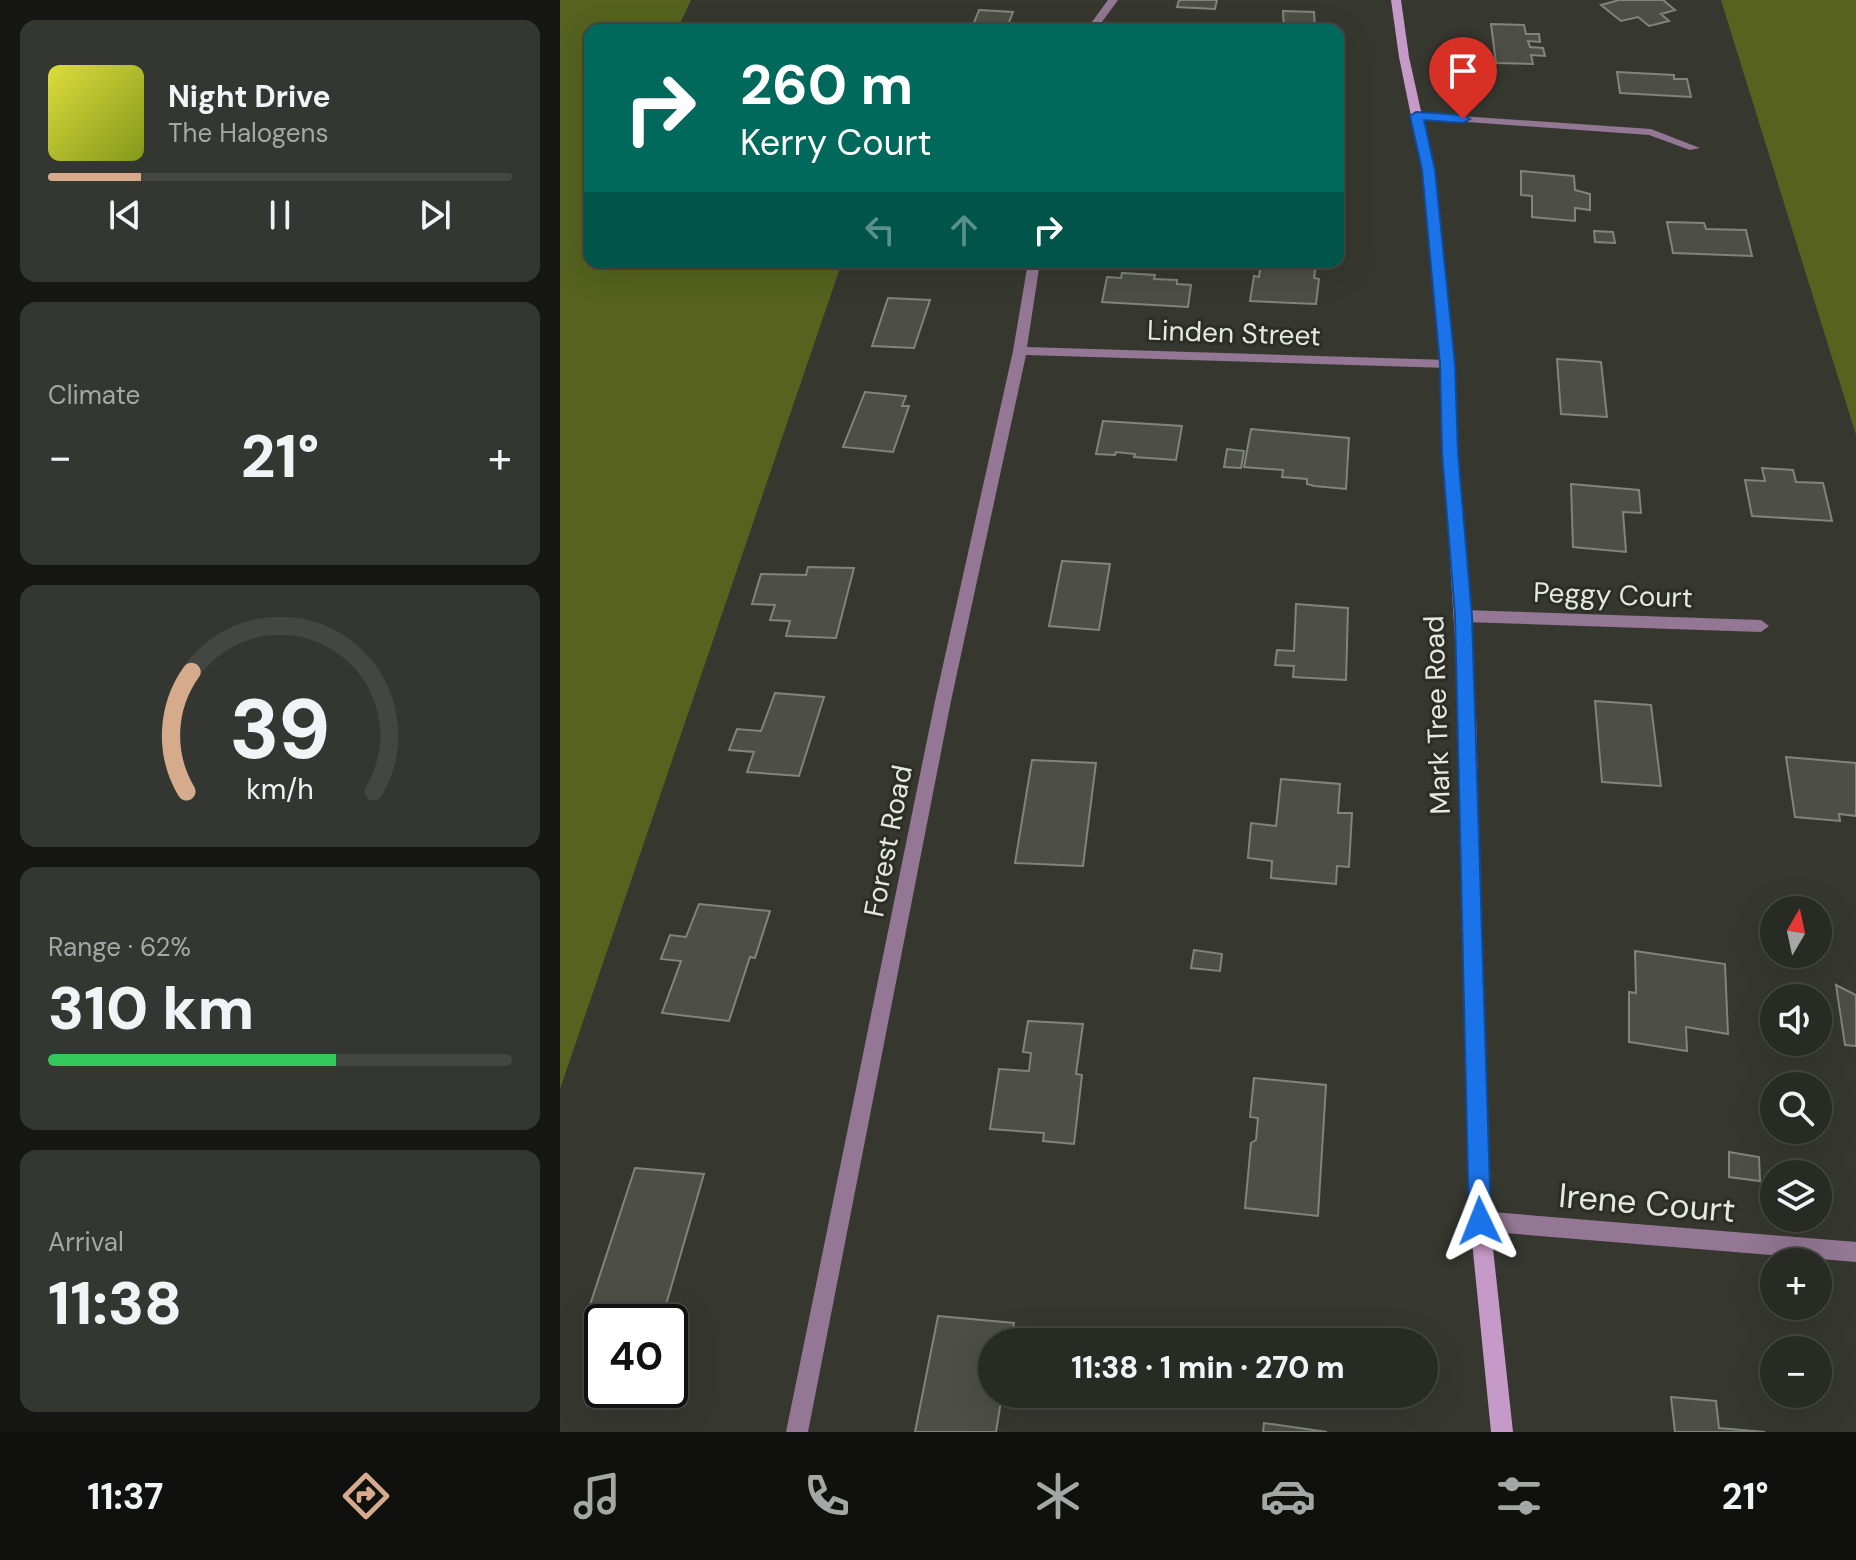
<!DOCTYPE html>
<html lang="en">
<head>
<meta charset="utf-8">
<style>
  :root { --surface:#282a24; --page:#343631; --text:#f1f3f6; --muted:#a5a7a6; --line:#444641; --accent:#d6ab8b }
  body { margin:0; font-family:"DM Sans",sans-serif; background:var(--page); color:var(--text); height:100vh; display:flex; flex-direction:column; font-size:30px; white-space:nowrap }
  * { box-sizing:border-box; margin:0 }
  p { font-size:26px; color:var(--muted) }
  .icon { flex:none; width:44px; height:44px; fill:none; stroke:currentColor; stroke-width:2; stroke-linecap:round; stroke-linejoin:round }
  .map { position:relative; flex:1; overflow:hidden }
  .drawer { display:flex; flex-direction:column; gap:20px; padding:20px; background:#161714; width:560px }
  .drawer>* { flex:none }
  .top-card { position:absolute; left:24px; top:24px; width:760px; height:244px; border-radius:16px; box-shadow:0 8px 32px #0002,0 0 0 2px var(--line); background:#00695c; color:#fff; overflow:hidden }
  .needle { width:52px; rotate:9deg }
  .controls { position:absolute; left:1200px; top:896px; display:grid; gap:16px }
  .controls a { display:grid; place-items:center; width:72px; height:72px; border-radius:50%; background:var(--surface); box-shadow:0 8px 32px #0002,0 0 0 2px var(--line); font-size:40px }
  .speed { position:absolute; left:24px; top:1304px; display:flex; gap:16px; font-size:40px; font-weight:700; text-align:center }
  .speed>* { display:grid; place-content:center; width:104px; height:104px; border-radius:50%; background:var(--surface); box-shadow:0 8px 32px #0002,0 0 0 2px var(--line); line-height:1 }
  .speed .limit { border:4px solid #111; border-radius:12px; background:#fff; color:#111 }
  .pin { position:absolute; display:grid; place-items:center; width:68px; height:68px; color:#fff; margin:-82px -34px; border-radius:50% 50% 50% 0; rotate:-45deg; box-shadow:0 0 8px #0007 }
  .pin .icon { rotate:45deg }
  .me { position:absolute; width:88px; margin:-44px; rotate:358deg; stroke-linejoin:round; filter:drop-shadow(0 0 6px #0008) }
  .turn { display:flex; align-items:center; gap:28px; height:168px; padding:0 24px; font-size:36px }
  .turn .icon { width:104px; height:104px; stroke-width:2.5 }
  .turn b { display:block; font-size:56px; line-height:68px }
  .lanes { display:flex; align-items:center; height:76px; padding:0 24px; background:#0003; justify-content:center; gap:40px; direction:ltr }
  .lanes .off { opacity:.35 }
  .big { font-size:60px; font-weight:800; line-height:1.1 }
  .drawer .card { flex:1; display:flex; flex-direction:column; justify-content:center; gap:12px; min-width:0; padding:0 28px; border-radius:16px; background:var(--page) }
  .drawer .dial { align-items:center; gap:0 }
  .dial svg { height:208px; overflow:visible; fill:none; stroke:var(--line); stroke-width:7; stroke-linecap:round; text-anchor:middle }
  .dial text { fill:var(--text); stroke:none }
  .song { display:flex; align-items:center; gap:24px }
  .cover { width:96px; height:96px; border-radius:12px; background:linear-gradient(135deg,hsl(60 70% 55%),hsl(70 70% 35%)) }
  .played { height:8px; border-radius:4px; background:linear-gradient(90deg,var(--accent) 20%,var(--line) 20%) }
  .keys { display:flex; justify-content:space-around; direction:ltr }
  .heat { display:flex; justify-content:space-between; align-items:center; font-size:44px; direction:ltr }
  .charge { height:12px; border-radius:6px; background:linear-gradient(90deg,#34c759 62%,var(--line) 0) }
  .trip { position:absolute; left:418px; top:1328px; width:460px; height:80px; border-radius:40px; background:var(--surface); box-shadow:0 8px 32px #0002,0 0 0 2px var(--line); font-weight:800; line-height:80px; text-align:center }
  .tabs { display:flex; height:128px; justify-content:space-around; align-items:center; background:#10110e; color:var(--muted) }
  .tabs .icon { width:56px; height:56px }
  .tabs .current { color:var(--accent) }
  .tabs b { font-size:36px; color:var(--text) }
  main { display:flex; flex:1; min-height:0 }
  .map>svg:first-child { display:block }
  .green { fill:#56621e }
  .building { fill:#4d4f46; stroke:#81847a; stroke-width:2 }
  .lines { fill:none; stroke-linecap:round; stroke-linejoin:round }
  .street { fill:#937794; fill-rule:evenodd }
  .secondary { fill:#c69ac8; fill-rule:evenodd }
  .route { fill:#1a73e8; stroke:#114b97; stroke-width:2 }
  .labels { text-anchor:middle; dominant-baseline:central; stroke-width:6; stroke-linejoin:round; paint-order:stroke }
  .street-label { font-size:28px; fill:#e6e8e2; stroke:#2c2e26 }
  .near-street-label { font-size:34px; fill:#e6e8e2; stroke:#2c2e26 }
</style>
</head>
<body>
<main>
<section class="drawer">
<div class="card">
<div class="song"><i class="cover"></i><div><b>Night Drive</b><p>The Halogens</p></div></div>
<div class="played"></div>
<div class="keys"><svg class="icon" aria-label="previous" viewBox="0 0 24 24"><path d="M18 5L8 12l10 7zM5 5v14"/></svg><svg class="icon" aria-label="pause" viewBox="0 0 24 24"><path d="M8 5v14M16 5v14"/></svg><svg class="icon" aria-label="next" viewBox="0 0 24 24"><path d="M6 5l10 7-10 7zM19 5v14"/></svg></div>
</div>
<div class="card"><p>Climate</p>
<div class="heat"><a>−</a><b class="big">21°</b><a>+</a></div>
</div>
<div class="card dial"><svg viewBox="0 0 100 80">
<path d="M14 69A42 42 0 1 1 86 69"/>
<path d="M14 69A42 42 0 0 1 16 23" stroke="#d6ab8b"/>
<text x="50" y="56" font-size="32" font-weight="700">39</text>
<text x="50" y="72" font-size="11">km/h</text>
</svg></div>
<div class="card"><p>Range · 62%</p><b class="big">310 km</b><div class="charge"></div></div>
<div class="card"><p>Arrival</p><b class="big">11:38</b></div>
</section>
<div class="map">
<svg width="1296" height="1432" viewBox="0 0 1296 1432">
  <rect width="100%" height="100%" fill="#363830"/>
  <!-- green -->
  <path class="green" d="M0 0H131L117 30H30V214L27 220H30V262H282L0 1089Z
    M1161 0H1296V435Z"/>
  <!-- building -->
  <path class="building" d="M619 0H657L655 9 617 7Z
    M1059 0H1103L1115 10 1101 14 1109 21 1089 26 1078 17 1061 21 1041 5Z
    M419 10 453 12 446 30H411Z
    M723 11 754 12 755 30H724Z
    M931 24 964 25 966 34H979L980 42 968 41 970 47 983 48 985 56 971 55 973 64 936 63Z
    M1057 72 1114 75V79H1127L1131 97 1060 93Z
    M961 171 1014 176 1015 190 1030 194V210L1015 208V221L972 217V196L961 195Z
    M1107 222 1144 223 1146 229 1186 230 1192 256 1113 253Z
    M1034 231 1053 232 1055 243 1035 242Z
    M701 262H752L756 265 754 278 759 279 756 304 690 301 694 276 699 277Z
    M562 273 595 275 594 279 617 280V284L631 285 628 307 542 302 547 277 561 278Z
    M328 298 370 300 354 348 312 346Z
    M997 359 1041 362 1047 417 1001 414Z
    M305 392 346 396 342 406H349L333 452 283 447Z
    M543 421 622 426 616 460 574 457 575 454 556 452 555 455 536 454Z
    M691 429 789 438 786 489 754 486 747 484V479L722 477 723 470 684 467Z
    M667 449 684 451 681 468 664 467Z
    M1202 468 1233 470 1236 482 1263 483 1272 521 1192 516 1185 480 1205 481Z
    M1011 484 1079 490 1081 513 1063 512 1066 552 1013 547Z
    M502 561 550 564 539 630 489 626Z
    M248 567 294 568 276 638 226 636 230 621 210 620 215 605 192 604 201 574 246 575Z
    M736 604 788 608 786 680 733 677 734 666 715 665 717 650 734 651Z
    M215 693 264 697 239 776 187 772 194 752 169 750 177 729 201 731Z
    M1035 701 1091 705 1101 786 1042 782Z
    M1226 757 1296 763V816L1279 814 1280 821 1235 817Z
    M472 760 536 763 523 866 455 863Z
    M721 779 780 784 778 813H792L789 867 777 866 776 884 711 878 712 861 688 858 691 823 716 826Z
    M139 904 210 911 195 958 190 957 169 1021 102 1013 121 961 101 959 110 935 126 937Z
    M634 950 662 954 660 971 631 968Z
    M1075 951 1165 964 1168 1034 1126 1027 1127 1051 1069 1042V992L1076 993Z
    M1276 985 1296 995V1046L1285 1045Z
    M468 1021 523 1024 516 1074 522 1075 514 1144 483 1141 484 1133 430 1129 439 1069 469 1071 471 1053 463 1052Z
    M694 1078 766 1085 758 1216 685 1208 691 1143 696 1140 698 1118 690 1117Z
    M1169 1152 1199 1157 1200 1181 1169 1177Z
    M75 1168 144 1174 103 1315 29 1308Z
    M378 1316 454 1323 451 1342H432V1394H442L436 1432H355Z
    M1111 1397 1156 1401 1159 1428 1205 1432H1115Z
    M704 1423 767 1432H703Z"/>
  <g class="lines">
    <!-- street -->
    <path class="street" d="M548 0H558L536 30H526Z
      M856 113 1091 129 1140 148 1130 150 1089 135 852 118V114Z
      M468 262H480L467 347 888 360 895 364 888 368 466 355 391 701 248 1432H226L375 701 453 351Z
      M903 610 1201 620 1209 626 1201 632 903 622 895 616Z
      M920 1211 1296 1242V1262L920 1231 913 1228 910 1221 913 1214Z"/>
    <!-- secondary -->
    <path class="secondary" d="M831 0H841L849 57 874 170 895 364 897 453 916 716 930 1221 953 1432H931L910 1221 900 716 883 453 881 364 862 170 839 57Z"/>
  </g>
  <!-- route -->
  <path class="route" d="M856 112 903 115 910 119 903 123 864 120 875 170 895 364 898 453 912 616 931 1221 928 1229 920 1233 912 1229 909 1221 895 616 882 453 880 364 862 170 850 116Z"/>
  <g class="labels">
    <!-- street labels -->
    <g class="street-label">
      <text transform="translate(674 333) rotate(2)">Linden Street</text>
      <text transform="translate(1053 595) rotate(2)">Peggy Court</text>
      <text transform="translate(877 715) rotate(-92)">Mark Tree Road</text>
      <text transform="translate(328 841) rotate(-79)">Forest Road</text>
    </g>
    <!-- near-street labels -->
    <g class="near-street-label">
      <text transform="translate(1087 1203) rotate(5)">Irene Court</text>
    </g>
  </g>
</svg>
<div class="controls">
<a><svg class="needle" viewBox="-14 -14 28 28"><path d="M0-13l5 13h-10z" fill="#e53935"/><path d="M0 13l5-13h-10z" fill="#a5a7a6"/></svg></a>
<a><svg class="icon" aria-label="sound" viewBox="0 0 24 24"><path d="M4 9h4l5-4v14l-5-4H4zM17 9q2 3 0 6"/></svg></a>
<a><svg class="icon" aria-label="search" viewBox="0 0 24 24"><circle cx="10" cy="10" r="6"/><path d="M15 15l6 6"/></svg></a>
<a><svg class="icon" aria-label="layers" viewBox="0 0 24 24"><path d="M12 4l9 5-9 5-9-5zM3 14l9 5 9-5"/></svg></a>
<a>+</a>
<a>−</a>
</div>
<div class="speed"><div class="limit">40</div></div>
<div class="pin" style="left:903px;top:119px;background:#d93025"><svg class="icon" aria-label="arrive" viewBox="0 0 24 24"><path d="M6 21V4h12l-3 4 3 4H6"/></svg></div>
<svg class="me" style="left:920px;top:1221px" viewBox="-20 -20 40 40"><path d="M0-17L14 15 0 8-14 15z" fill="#1a73e8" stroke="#fff" stroke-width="4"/></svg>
<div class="trip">11:38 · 1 min · 270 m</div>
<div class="top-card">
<div class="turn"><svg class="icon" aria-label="right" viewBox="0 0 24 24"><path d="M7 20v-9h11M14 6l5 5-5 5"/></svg><div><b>260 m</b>Kerry Court</div></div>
<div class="lanes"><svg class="icon off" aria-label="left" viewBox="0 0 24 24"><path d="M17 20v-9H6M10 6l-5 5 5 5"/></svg><svg class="icon off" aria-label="ahead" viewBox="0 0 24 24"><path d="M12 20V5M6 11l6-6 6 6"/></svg><svg class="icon" aria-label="right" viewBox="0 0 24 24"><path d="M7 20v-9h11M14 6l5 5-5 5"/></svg></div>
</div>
</div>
</main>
<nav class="tabs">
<b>11:37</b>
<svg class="icon current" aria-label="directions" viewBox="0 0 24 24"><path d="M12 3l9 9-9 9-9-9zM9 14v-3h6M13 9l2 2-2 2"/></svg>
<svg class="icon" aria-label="music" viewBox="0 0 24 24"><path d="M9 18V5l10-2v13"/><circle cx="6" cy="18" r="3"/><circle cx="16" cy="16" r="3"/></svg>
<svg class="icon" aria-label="phone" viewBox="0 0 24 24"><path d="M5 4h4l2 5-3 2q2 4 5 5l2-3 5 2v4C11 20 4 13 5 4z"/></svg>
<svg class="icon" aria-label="climate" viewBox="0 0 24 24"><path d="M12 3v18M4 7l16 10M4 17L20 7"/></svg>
<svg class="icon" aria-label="car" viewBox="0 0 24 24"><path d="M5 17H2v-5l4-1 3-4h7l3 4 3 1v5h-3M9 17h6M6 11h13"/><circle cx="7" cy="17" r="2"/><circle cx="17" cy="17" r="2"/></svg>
<svg class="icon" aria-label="filters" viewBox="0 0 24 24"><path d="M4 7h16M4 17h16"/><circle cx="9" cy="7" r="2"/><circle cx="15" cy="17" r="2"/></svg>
<b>21°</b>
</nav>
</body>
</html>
